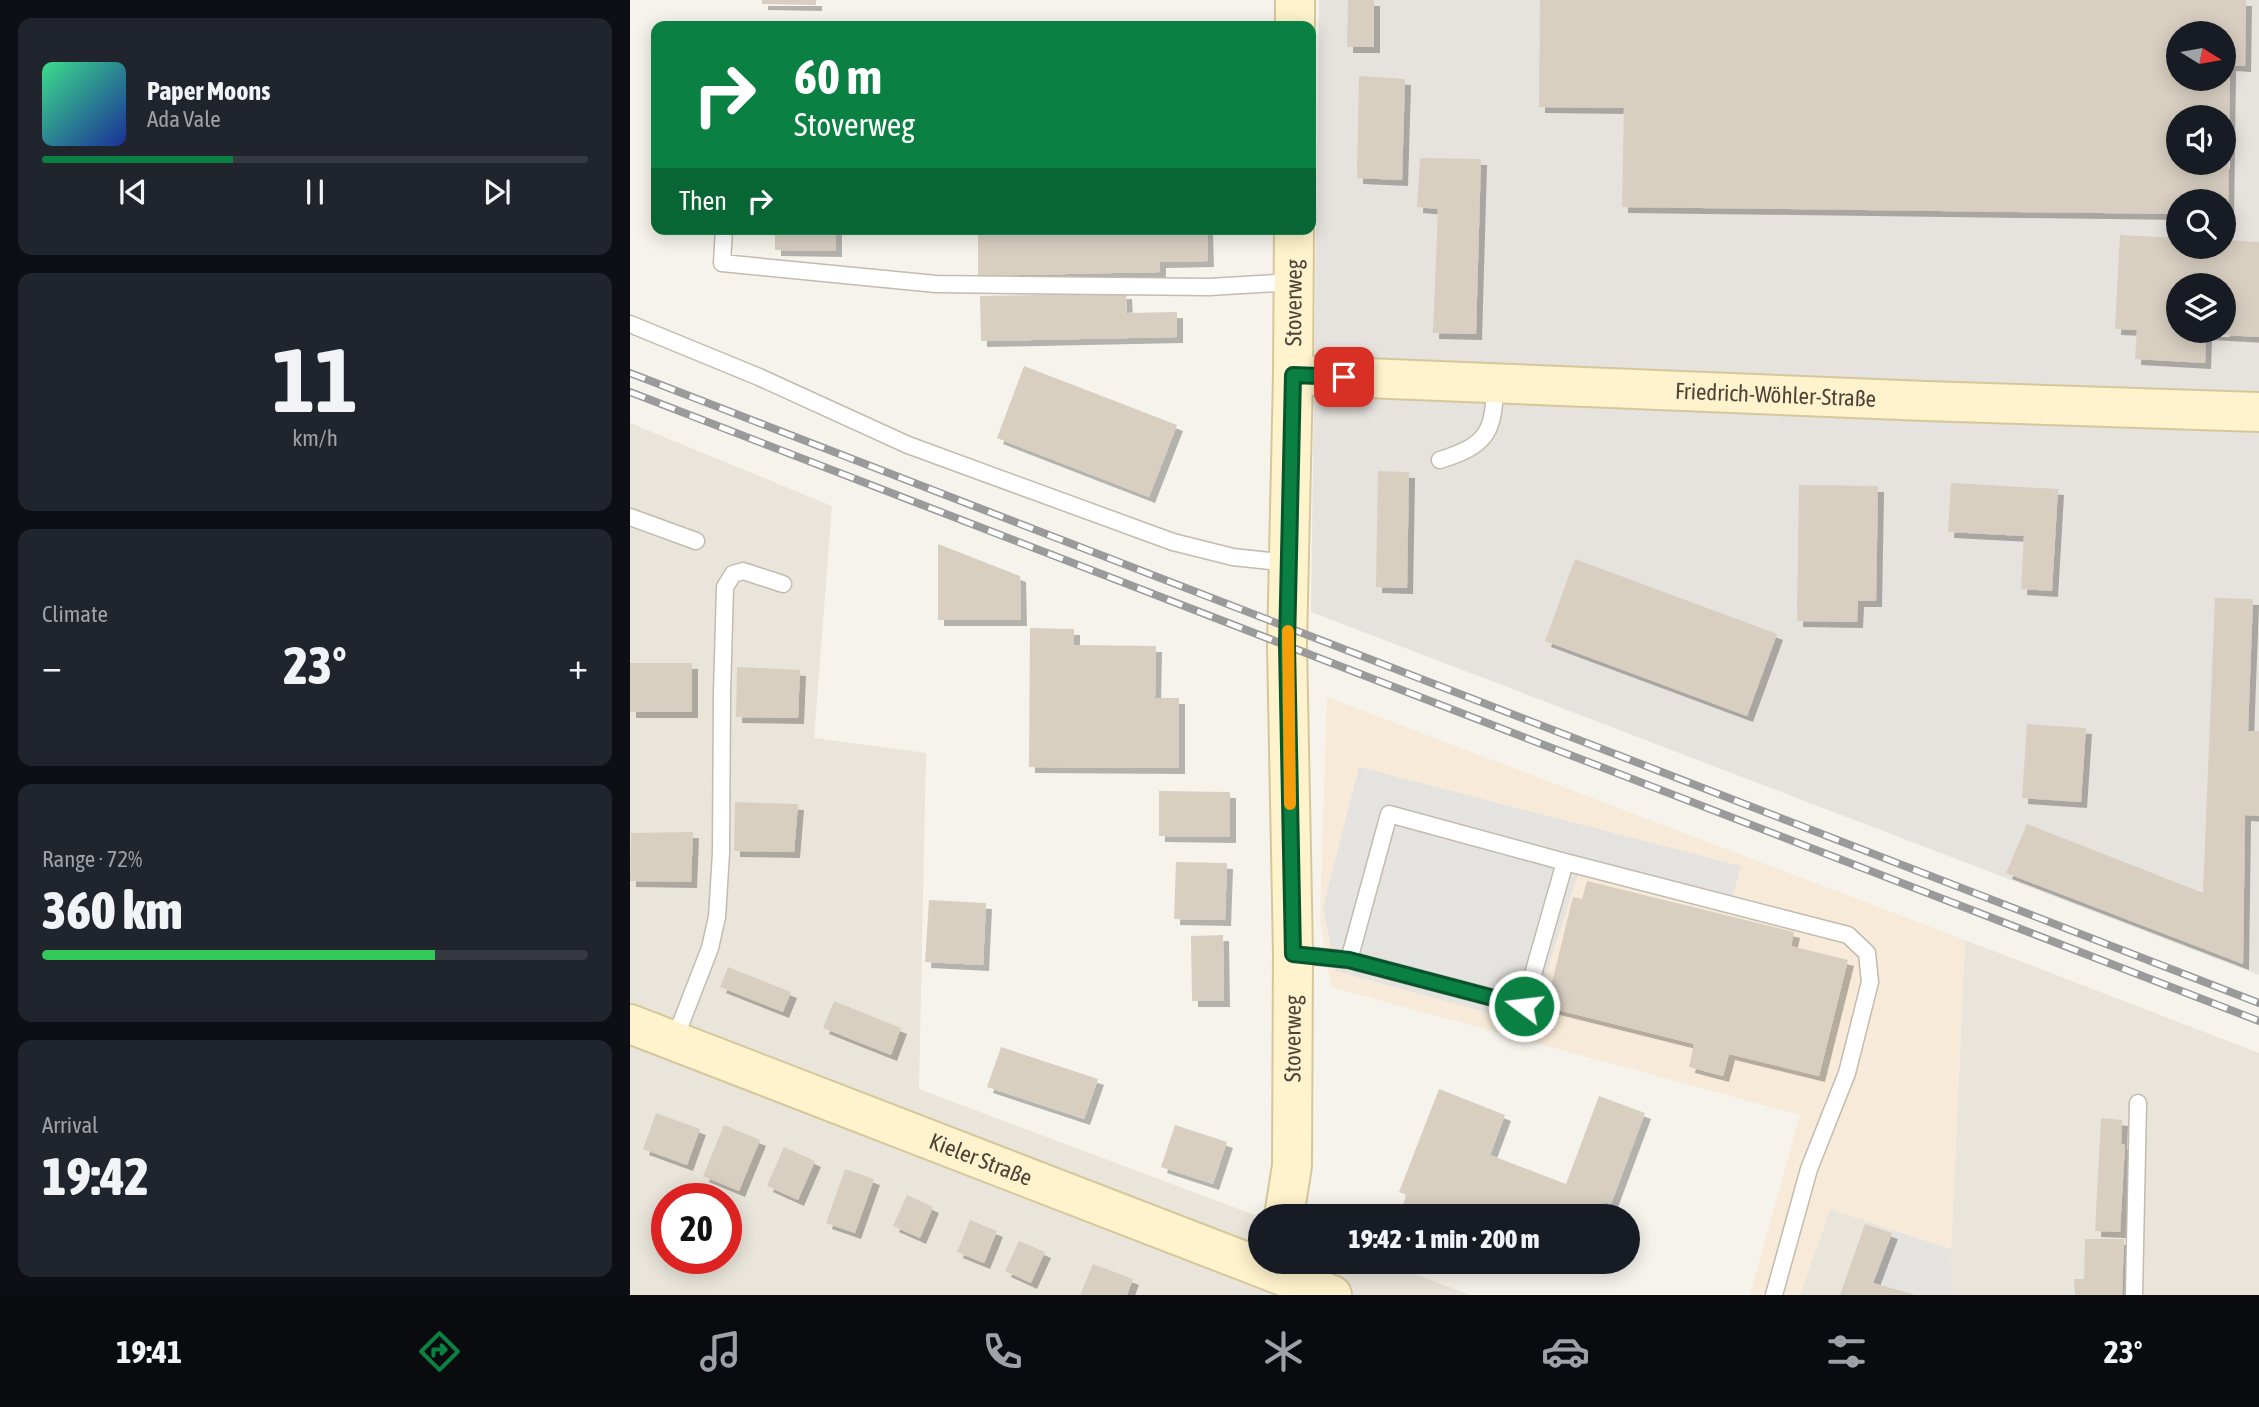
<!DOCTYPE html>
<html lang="en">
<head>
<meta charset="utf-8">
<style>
  :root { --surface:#171b24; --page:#20242c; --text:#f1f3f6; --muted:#9ea1a6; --line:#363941; --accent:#0b8043 }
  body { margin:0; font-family:"Asap Condensed",sans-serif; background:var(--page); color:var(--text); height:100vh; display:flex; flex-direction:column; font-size:26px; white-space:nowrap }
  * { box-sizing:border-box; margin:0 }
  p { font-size:23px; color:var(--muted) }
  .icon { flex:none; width:38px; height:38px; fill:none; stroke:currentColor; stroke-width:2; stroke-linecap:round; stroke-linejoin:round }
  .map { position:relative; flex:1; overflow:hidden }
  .drawer { display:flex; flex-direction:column; gap:18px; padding:18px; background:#0d0f14; width:630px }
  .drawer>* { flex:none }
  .guide { position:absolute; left:21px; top:21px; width:665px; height:214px; border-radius:14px; box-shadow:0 4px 18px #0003; background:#0b8043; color:#fff; overflow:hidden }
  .needle { width:46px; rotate:101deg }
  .controls { position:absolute; left:1536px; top:21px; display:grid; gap:14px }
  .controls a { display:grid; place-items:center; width:70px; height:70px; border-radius:50%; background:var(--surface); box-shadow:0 4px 18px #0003; font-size:35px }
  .speed { position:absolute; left:21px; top:1183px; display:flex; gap:14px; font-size:35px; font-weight:700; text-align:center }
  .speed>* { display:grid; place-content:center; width:91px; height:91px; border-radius:50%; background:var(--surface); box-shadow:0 4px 18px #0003; line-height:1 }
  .speed .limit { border:10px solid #d22; background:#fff; color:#111 }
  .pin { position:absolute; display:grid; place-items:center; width:60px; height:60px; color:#fff; margin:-30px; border-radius:14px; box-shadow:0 4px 10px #0006 }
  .me { position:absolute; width:77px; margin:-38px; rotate:285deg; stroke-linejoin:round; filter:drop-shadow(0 0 5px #0008) }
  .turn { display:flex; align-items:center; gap:24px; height:147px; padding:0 28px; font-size:32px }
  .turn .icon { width:91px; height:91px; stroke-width:2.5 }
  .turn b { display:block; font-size:49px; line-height:60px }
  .then { display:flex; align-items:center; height:66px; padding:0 28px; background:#0003; gap:14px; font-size:26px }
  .big { font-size:52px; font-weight:800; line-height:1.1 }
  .drawer .card { flex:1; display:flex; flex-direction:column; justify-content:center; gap:10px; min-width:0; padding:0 24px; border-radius:14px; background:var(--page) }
  .drawer .dial { align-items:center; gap:0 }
  .dial b { font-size:91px; line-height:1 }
  .song { display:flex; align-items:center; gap:21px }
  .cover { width:84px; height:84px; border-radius:10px; background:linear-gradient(135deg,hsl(150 70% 55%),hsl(230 70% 35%)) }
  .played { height:7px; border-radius:4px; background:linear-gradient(90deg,var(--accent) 35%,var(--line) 35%) }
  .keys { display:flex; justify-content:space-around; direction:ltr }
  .heat { display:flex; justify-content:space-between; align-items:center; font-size:38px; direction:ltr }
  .charge { height:10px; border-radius:5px; background:linear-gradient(90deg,#34c759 72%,var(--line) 0) }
  .trip { position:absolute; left:618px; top:1204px; width:392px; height:70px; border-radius:35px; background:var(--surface); box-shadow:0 4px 18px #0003; font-weight:800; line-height:70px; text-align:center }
  .tab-bar { display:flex; height:112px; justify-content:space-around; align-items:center; background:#090b0e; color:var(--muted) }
  .tab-bar .icon { width:49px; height:49px }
  .tab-bar .on { color:var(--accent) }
  .tab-bar b { font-size:32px; color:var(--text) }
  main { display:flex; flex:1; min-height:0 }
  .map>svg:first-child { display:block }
  .residential { fill:#eae5da; fill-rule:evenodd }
  .commercial { fill:#f7ead8 }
  .industrial { fill:#e6e2dd; fill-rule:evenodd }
  .parking { fill:#e5e3e0 }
  .building { fill:#d8cfc1; fill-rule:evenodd; filter:url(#shadow) }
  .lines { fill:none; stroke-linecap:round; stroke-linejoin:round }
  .lane-casing { stroke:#c2bbae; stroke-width:19 }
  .secondary-casing { stroke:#d6c79b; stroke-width:42 }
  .lane { stroke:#fff; stroke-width:16 }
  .secondary { stroke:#fff3cd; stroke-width:38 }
  .rail-casing { stroke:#9a9a9a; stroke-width:8 }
  .rail { stroke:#fff; stroke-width:5; stroke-dasharray:16; stroke-linecap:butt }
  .route-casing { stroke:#07532c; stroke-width:18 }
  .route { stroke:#0b8043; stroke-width:12 }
  .slow { stroke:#f59e0b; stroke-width:12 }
  .labels { text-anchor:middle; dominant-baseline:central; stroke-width:5; stroke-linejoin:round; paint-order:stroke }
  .street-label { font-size:23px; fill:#4b4439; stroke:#fff }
</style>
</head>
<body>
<main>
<section class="drawer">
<div class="card">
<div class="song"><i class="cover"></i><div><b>Paper Moons</b><p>Ada Vale</p></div></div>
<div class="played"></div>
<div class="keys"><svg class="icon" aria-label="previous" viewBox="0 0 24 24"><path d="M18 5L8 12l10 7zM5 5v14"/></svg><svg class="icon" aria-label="pause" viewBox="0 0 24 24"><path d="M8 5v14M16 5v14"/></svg><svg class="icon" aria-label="next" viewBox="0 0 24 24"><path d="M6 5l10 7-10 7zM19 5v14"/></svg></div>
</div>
<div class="card dial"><b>11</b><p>km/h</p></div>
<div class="card"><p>Climate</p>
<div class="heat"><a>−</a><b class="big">23°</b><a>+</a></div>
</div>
<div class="card"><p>Range · 72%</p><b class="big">360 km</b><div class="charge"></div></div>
<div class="card"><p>Arrival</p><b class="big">19:42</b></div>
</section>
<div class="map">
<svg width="1629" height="1295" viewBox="0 0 1629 1295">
  <defs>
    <filter id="shadow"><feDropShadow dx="6" dy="6" stdDeviation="0" flood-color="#0004"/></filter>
  </defs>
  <rect width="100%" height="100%" fill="#f6f3ec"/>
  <!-- residential -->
  <path class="residential" d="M0 423 202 506 184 738 296 753 289 1089 630 1217V1262H751L841 1295H0ZM37 1199H96V1258H37Z
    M1335 940 1629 1053V1295H1170L1200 1209 1321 1249Z"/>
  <!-- commercial -->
  <path class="commercial" d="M697 697 1335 940 1321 1249 1200 1209 1170 1295H1120L1170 1115 701 987 690 919Z"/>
  <!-- industrial -->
  <path class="industrial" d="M689 0H1629V975L681 612ZM1549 33H1594V79H1549ZM1549 117H1594V163H1549ZM1549 201H1594V247H1549ZM1549 285H1594V331H1549Z"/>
  <!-- parking -->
  <path class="parking" d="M729 767 1111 866 1098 914 948 874 900 1024 706 971 693 908Z
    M1264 1231 1321 1249 1322 1295H1286L1243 1283Z"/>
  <!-- building -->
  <path class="building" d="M132 0H186V5L132 4Z
    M718 0H744V47H717Z
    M910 0H1616L1615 66 1600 65 1598 215H1594V201H1549V214L992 207 994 108 909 107ZM1549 33H1594V79H1549ZM1549 117H1594V163H1549Z
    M729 76 775 79 772 180 727 178Z
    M790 158 851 159 846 334 803 333 808 209 787 207Z
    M145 229H206V251L145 250Z
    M348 229H577L578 261 530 262V272L348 276Z
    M1490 235 1549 238V247H1594V240L1629 242V337L1576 334 1575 363 1505 359 1507 330 1485 329ZM1549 285H1594V331H1549Z
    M496 293 497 313 547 312V337L351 341 350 296Z
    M394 366 547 425 519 497 367 438Z
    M748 471 779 472 777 588 746 587Z
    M1321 483 1428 489 1422 591 1391 589 1394 536 1318 532Z
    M1169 485 1248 486 1246 601H1228L1227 622 1167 621Z
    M308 544 390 576 391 620H308Z
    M945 559 1147 634 1117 716 915 641Z
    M1585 598 1623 599 1618 731H1629V816L1615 815 1613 964 1376 873 1397 824 1573 893Z
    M400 628 444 629V645L526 646 525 698H549V768L399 767Z
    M0 663H62V712H0Z
    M107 667 170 670 168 718 106 717Z
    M1397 724 1456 728 1451 802 1392 798Z
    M529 791 600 792V837L529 836Z
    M105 802 168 804 164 852 104 851Z
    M63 832 61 882 0 881 1 833Z
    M546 862 597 863 595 920 544 919Z
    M957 881 1164 932 1161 946 1218 960 1189 1076 1099 1054 1093 1076 1059 1067 1064 1044 916 1007 943 897 952 899Z
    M299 900 356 903 353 965 295 962Z
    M593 935 594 1001H562L561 936Z
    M98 967 161 992 153 1012 90 987Z
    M204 1001 271 1028 261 1055 193 1028Z
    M371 1047 468 1079 454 1119 357 1087Z
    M809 1089 875 1115 860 1155 936 1184 969 1096 1015 1113 981 1204 975 1202 970 1216H869L842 1206 840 1211 821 1204 817 1214 810 1211 808 1216H806L773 1204 777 1195 769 1192Z
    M26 1113 70 1129 57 1165 13 1149Z
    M1471 1118 1492 1120 1491 1144H1495L1490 1232 1465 1231Z
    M94 1125 130 1140 109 1191 73 1176Z
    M545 1125 597 1142 583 1184 531 1167Z
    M154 1147 185 1161 168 1200 137 1186Z
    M215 1169 244 1179 225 1233 196 1223Z
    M277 1195 303 1207 290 1238 263 1226Z
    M340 1220 367 1231 354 1263 327 1252Z
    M1235 1224 1262 1233 1243 1283 1286 1295H1210Z
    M1455 1239H1494L1492 1295H1445L1444 1279H1454Z
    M389 1241 415 1252 401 1283 375 1271Z
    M463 1264 503 1279 497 1295H450Z"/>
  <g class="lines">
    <!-- lane casing -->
    <g class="lane-casing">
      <path id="lane" d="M94 229 92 263 306 284 579 287 663 282
        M0 324 129 377 278 445 543 542 603 557 659 563
        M810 460C858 445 864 432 865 383
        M0 517 66 541
        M663 954 719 960 894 1006 935 862
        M719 960 759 814 935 862 1218 935 1237 953 1240 982 1217 1073 1179 1169 1144 1295
        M44 1041 80 948 87 917 91 853 92 694 95 587 103 574 113 571 153 584
        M1504 1295 1508 1103"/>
    </g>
    <!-- secondary casing -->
    <g class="secondary-casing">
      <g id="secondary">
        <path d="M665 26V0"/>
        <path id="s1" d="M663 375 1296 401 1629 412"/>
        <path id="s2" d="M0 1024 702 1295"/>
        <path id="s3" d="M654 1216 662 1166 663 954 657 645 663 375 664 229"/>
      </g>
    </g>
    <!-- lane -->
    <use href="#lane" class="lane"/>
    <!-- secondary -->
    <use href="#secondary" class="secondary"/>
    <!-- rail casing -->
    <g class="rail-casing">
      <path id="rail" d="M0 373 1629 1003
        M0 392 1629 1021"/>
    </g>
    <!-- rail -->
    <use href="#rail" class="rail"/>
  </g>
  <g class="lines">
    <!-- route casing -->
    <g class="route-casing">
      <path id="route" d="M714 377 663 375 657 645 663 954 719 960 894 1006"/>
    </g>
    <!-- route -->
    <use href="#route" class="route"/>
    <!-- slow -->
    <path class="slow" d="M658 631 660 804"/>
  </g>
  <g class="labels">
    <!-- street labels -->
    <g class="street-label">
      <text stroke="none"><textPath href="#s3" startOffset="914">Stoverweg</textPath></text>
      <text stroke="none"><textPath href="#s1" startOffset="483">Friedrich-Wöhler-Straße</textPath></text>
      <text stroke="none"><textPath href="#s3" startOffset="178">Stoverweg</textPath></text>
      <text stroke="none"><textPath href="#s2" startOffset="376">Kieler Straße</textPath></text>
    </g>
  </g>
</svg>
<div class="controls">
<a><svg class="needle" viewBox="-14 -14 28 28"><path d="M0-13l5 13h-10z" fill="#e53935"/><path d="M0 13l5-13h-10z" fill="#9ea1a6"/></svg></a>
<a><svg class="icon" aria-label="sound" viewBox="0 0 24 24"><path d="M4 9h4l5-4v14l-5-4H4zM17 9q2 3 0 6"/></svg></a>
<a><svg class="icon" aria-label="search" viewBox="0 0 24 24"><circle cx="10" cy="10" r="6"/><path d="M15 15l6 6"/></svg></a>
<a><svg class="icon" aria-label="layers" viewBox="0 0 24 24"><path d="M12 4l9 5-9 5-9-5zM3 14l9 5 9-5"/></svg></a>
</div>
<div class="speed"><div class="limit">20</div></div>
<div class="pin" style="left:714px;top:377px;background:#d93025"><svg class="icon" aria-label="arrive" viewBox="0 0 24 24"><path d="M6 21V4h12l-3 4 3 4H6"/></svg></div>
<svg class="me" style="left:894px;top:1006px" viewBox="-20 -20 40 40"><circle r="17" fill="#0b8043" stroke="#fff" stroke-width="3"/><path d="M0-11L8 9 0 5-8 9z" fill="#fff"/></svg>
<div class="trip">19:42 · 1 min · 200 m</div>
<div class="guide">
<div class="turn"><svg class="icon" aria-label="right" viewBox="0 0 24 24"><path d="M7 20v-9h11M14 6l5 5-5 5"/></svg><div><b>60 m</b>Stoverweg</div></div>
<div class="then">Then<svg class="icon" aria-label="right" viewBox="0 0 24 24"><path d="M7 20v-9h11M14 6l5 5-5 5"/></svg></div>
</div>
</div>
</main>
<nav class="tab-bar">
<b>19:41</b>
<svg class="icon on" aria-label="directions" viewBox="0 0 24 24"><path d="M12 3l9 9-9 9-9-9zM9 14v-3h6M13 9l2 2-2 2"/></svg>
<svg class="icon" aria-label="music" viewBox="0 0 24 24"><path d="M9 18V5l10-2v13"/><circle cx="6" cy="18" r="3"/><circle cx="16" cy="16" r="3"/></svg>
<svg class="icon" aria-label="phone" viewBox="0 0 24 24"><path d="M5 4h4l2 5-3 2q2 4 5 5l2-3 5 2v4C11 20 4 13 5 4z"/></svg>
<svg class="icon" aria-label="climate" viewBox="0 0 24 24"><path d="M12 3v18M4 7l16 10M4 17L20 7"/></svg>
<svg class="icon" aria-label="car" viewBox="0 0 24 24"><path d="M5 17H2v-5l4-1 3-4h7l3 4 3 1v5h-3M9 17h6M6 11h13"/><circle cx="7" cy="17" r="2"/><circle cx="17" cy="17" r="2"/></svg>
<svg class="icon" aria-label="filters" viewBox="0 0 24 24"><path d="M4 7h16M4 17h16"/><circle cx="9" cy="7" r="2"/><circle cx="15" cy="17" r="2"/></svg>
<b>23°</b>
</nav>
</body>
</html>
